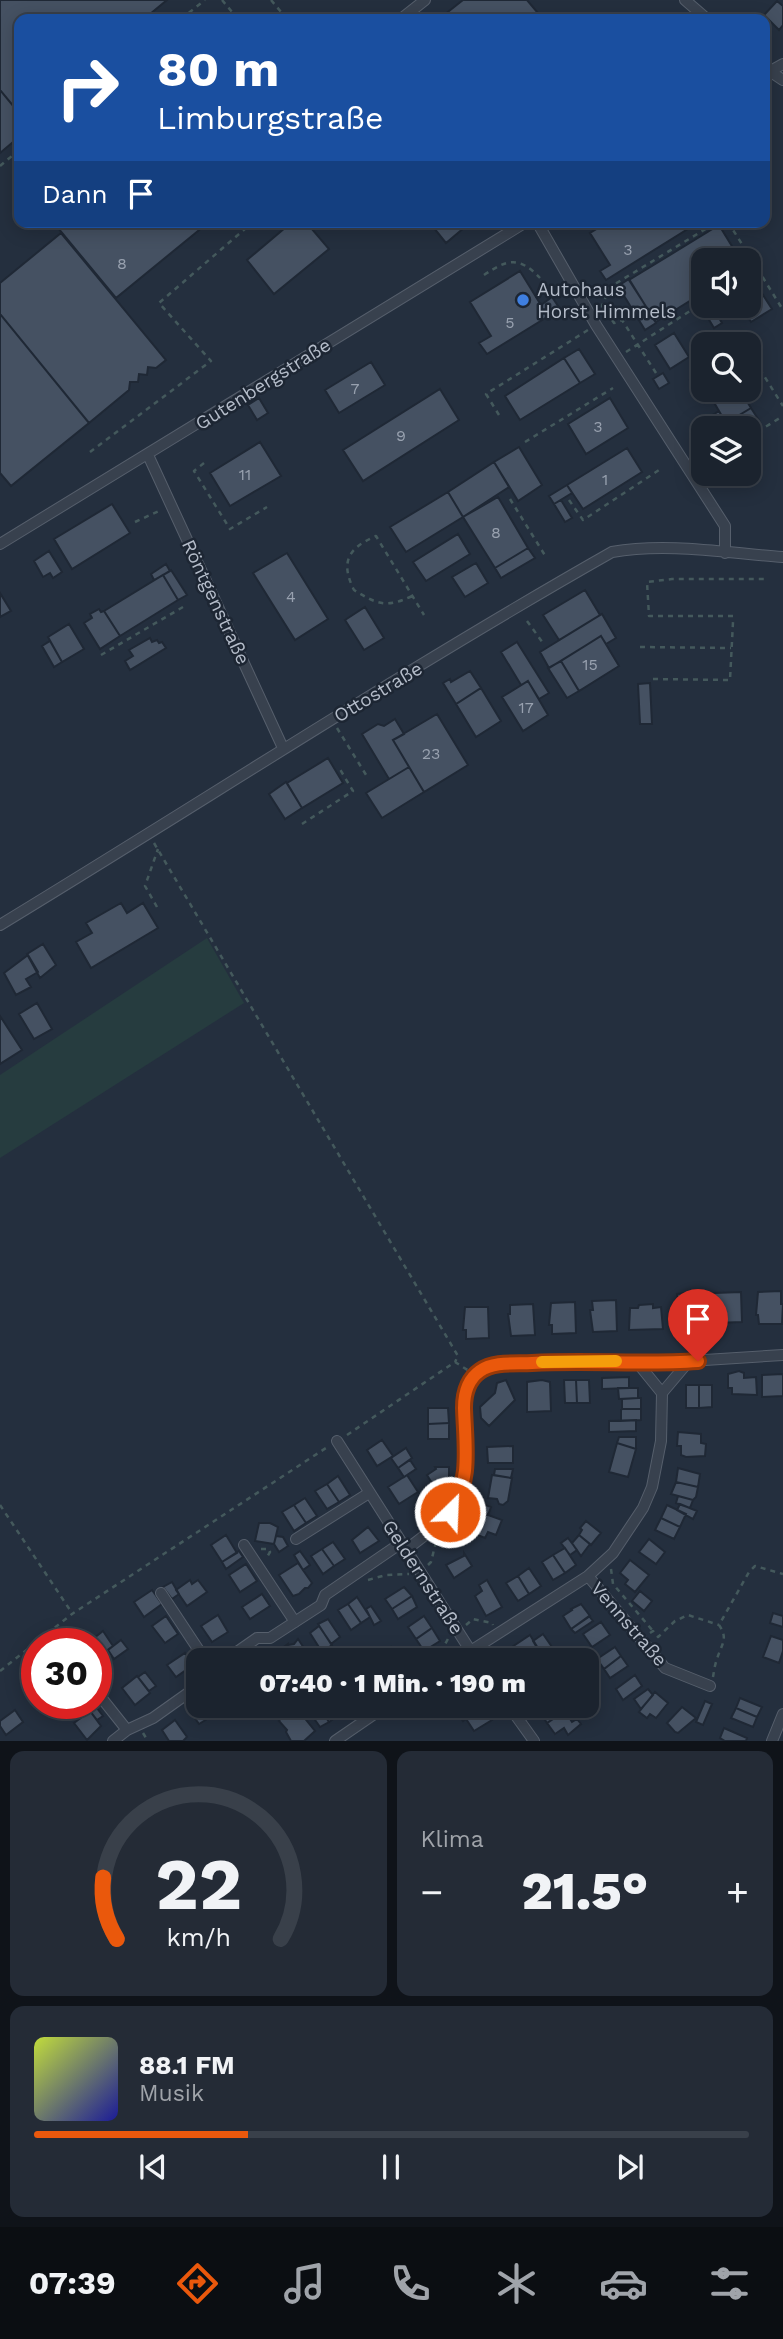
<!DOCTYPE html>
<html lang="de">
<head>
<meta charset="utf-8">
<style>
  :root { --surface:#1b232e; --page:#242b36; --text:#f1f3f6; --muted:#a0a4aa; --line:#39404a; --accent:#ea580c }
  body { margin:0; font-family:"Work Sans",sans-serif; background:var(--page); color:var(--text); height:100vh; display:flex; flex-direction:column; font-size:26px; white-space:nowrap }
  * { box-sizing:border-box; margin:0 }
  p { font-size:23px; color:var(--muted) }
  .icon { flex:none; width:38px; height:38px; fill:none; stroke:currentColor; stroke-width:2; stroke-linecap:round; stroke-linejoin:round }
  .map { position:relative; height:1741px; overflow:hidden }
  .drawer { display:flex; flex-direction:column; gap:10px; padding:10px; background:#0f1319; flex:1 }
  .drawer>* { flex:none }
  .top-card { position:absolute; left:14px; top:14px; width:756px; height:214px; border-radius:14px; box-shadow:0 4px 18px #0003,0 0 0 2px var(--line); background:#1a4fa0; color:#fff; overflow:hidden }
  .buttons { position:absolute; left:691px; top:248px; display:grid; gap:14px }
  .buttons a { display:grid; place-items:center; width:70px; height:70px; border-radius:14px; background:var(--surface); box-shadow:0 4px 18px #0003,0 0 0 2px var(--line); font-size:35px }
  .speed { position:absolute; left:21px; top:1628px; display:flex; gap:14px; font-size:35px; font-weight:700; text-align:center }
  .speed>* { display:grid; place-content:center; width:91px; height:91px; border-radius:50%; background:var(--surface); box-shadow:0 4px 18px #0003,0 0 0 2px var(--line); line-height:1 }
  .speed .limit { border:10px solid #d22; background:#fff; color:#111 }
  .pin { position:absolute; display:grid; place-items:center; width:60px; height:60px; color:#fff; margin:-72px -30px; border-radius:50% 50% 50% 0; rotate:-45deg; box-shadow:0 0 7px #0007 }
  .pin .icon { rotate:45deg }
  .me { position:absolute; width:77px; margin:-38px; rotate:24deg; stroke-linejoin:round; filter:drop-shadow(0 0 5px #0008) }
  .turn { display:flex; align-items:center; gap:24px; height:147px; padding:0 28px; font-size:32px }
  .turn .icon { width:91px; height:91px; stroke-width:2.5 }
  .turn b { display:block; font-size:49px; line-height:60px }
  .then { display:flex; align-items:center; height:66px; padding:0 28px; background:#0003; gap:14px; font-size:26px }
  .big { font-size:52px; font-weight:800; line-height:1.1 }
  .drawer .widget { flex:1; display:flex; flex-direction:column; justify-content:center; gap:10px; min-width:0; padding:0 24px; border-radius:14px; background:var(--page) }
  .drawer .dial { align-items:center; gap:0 }
  .dial svg { height:182px; overflow:visible; fill:none; stroke:var(--line); stroke-width:7; stroke-linecap:round; text-anchor:middle }
  .dial text { fill:var(--text); stroke:none }
  .song { display:flex; align-items:center; gap:21px }
  .cover { width:84px; height:84px; border-radius:10px; background:linear-gradient(135deg,hsl(70 70% 55%),hsl(240 70% 35%)) }
  .played { height:7px; border-radius:4px; background:linear-gradient(90deg,var(--accent) 30%,var(--line) 30%) }
  .keys { display:flex; justify-content:space-around; direction:ltr }
  .heat { display:flex; justify-content:space-between; align-items:center; font-size:38px; direction:ltr }
  .drawer .tiles { flex:1; display:grid; gap:10px; grid-template-columns:1fr 1fr }
  .widget:last-child { grid-column:span 2 }
  .trip { position:absolute; left:186px; top:1648px; width:413px; height:70px; border-radius:14px; background:var(--surface); box-shadow:0 4px 18px #0003,0 0 0 2px var(--line); font-weight:800; line-height:70px; text-align:center }
  .dock { display:flex; height:112px; justify-content:space-around; align-items:center; background:#0b0e12; color:var(--muted) }
  .dock .icon { width:49px; height:49px }
  .dock .active { color:var(--accent) }
  .dock b { font-size:32px; color:var(--text) }
  .map>svg:first-child { display:block }
  .green { fill:#263c3f }
  .building { fill:#455162; stroke:#1f2835; stroke-width:2 }
  .lines { fill:none; stroke-linecap:round; stroke-linejoin:round }
  .minor-casing { stroke:#565f6c; stroke-width:12 }
  .path { stroke:#44595c; stroke-width:2.5; stroke-dasharray:5 5; stroke-linecap:butt }
  .minor { stroke:#38414e; stroke-width:10 }
  .route-casing { stroke:#983908; stroke-width:18 }
  .route { stroke:#ea580c; stroke-width:12 }
  .slow { stroke:#f59e0b; stroke-width:12 }
  .shop-dot { fill:#3f7fe0; stroke:#1d2633; stroke-width:2.5 }
  .labels { text-anchor:middle; dominant-baseline:central; stroke-width:5; stroke-linejoin:round; paint-order:stroke }
  .number-label { font-size:16px; fill:#98a1af }
  .poi-label { font-size:19px; fill:#b4bcc9; stroke:#1d2633; text-anchor:start }
  .street-label { font-size:19px; fill:#b4bcc9; stroke:#1d2633 }
</style>
</head>
<body>
<div class="map">
<svg width="783" height="1741" viewBox="0 0 783 1741">
  <rect width="100%" height="100%" fill="#242f3e"/>
  <!-- green -->
  <path class="green" d="M207 938 244 1003 0 1158V1075Z"/>
  <!-- building -->
  <path class="building" d="M0 0H167L144 19H19V113L0 90Z
    M463 0H527L543 19H439Z
    M777 1 783 6V25L779 30 764 15Z
    M0 90 19 113V137L0 153Z
    M53 222H209L116 298Z
    M292 222H306L329 249 274 294 247 260Z
    M429 222H471L446 243Z
    M608 222H699L606 280 600 271 610 265 590 233Z
    M719 225 741 261H704V292L656 322 629 280Z
    M61 233 166 360 156 368 148 367 147 375 139 374 138 382H130L129 390 89 423 0 314V283Z
    M520 271 541 305 552 297 560 309 487 354 479 343 491 336 470 302Z
    M751 276 772 309 751 322 741 306H749V277Z
    M629 279 656 323 645 330 618 286Z
    M704 306H712L722 323 714 328 702 308Z
    M0 314 89 423 11 486 0 473Z
    M674 333 689 357 670 369 655 345Z
    M579 349 595 374 580 383 564 358Z
    M564 358 580 383 520 420 505 396Z
    M371 362 385 385 339 413 325 390Z
    M704 371V390H727L705 403 690 380Z
    M663 373 669 383 659 389 653 379Z
    M440 389 459 420 363 481 343 450Z
    M727 390H740L751 408 726 423 712 399Z
    M259 398 268 413 257 420 248 405Z
    M610 398 628 428 586 454 568 424Z
    M751 408 760 422 749 429H730L726 423Z
    M719 411 726 423 717 429H704V431L699 424Z
    M260 442 281 476 230 506 210 473Z
    M519 447 542 485 518 501 494 462Z
    M627 448 642 472 583 509 567 485Z
    M494 462 509 487 463 517 448 492Z
    M567 485 572 493 554 504 549 496Z
    M448 492 463 517 406 552 390 527Z
    M498 497 528 548 495 568 463 517Z
    M561 500 572 518 565 522 554 504Z
    M112 504 130 533 72 569 54 539Z
    M458 534 470 554 426 581 413 562Z
    M528 548 535 558 501 578 495 568Z
    M49 551 62 572 53 578 50 573 43 577 34 561Z
    M287 553 328 619 295 640 253 573Z
    M476 563 488 583 465 597 452 577Z
    M166 564 170 571 154 580 151 574Z
    M171 570 187 595 178 600 163 575Z
    M163 575 178 600 120 636 104 611Z
    M585 590 600 615 559 640 543 615Z
    M0 593 11 611 0 617Z
    M365 607 384 638 364 650 345 620Z
    M99 609 101 612 104 611 120 636 100 649 84 623 92 618 90 614Z
    M602 614 616 638 606 644 601 636 549 668 540 652Z
    M69 624 84 649 62 662 48 637Z
    M601 636 619 666 579 691 561 661Z
    M150 638 152 642 157 640 159 643 162 642 166 648 130 670 125 661 133 656 129 650Z
    M50 641 62 662 54 667 42 646Z
    M517 642 549 693 539 699 528 681 521 685 501 652Z
    M561 661 579 691 567 698 548 668Z
    M470 671 481 688 456 704 443 683 450 679 451 682Z
    M528 681 548 715 523 731 502 697Z
    M650 683 652 724H640L638 684Z
    M481 688 501 721 476 737 456 704Z
    M437 714 468 765 424 792 393 740Z
    M395 719 404 734 393 740 409 767 389 779 362 734 378 724 384 726Z
    M328 758 343 783 302 808 287 783Z
    M409 767 424 792 382 818 366 793Z
    M286 782 302 808 285 819 269 794Z
    M121 903 127 913 143 903 158 928 91 968 76 942 92 933 86 923Z
    M43 944 56 965 40 978 27 954Z
    M28 955 38 972 26 979 31 987 16 995 4 973Z
    M37 1003 52 1029 34 1039 19 1014Z
    M0 1016 22 1050 0 1064Z
    M781 1291V1304H783L782 1324H759L758 1315H756L758 1292Z
    M699 1292 701 1306 700 1326H678V1317H675L674 1303 678 1302 677 1294Z
    M741 1292 742 1322 715 1323 714 1293Z
    M616 1300 617 1331 593 1332 590 1310H593L592 1301Z
    M575 1302 576 1333 552 1334V1325H549L551 1303Z
    M533 1304 535 1335 511 1336 508 1314H510V1305Z
    M653 1304V1308L661 1307 663 1329 629 1330 630 1308H638L639 1305Z
    M465 1307H488L489 1338 466 1339V1330H463Z
    M739 1371 744 1373V1378L756 1377 757 1395 732 1394V1388H728V1374Z
    M783 1374V1396L762 1397V1375Z
    M629 1377V1388L602 1389V1378Z
    M506 1380 515 1400 489 1426 481 1418 480 1407 495 1393 497 1383Z
    M542 1380 550 1382 551 1411 527 1412V1382Z
    M564 1380H576L577 1403H565Z
    M576 1380H589L590 1403H577Z
    M686 1385H699V1408H686Z
    M699 1385H712V1407L699 1408Z
    M618 1388H638V1398L619 1399Z
    M638 1398H641V1409H622V1399Z
    M428 1408H448L449 1423 428 1424Z
    M622 1409H641V1420L621 1421V1410Z
    M636 1420V1431L609 1432V1421Z
    M449 1423V1439H428V1424Z
    M678 1432 701 1434V1443L706 1444 705 1456 686 1457 681 1455V1446H677Z
    M619 1437H636V1449L617 1443Z
    M382 1440 393 1456 377 1466 367 1450Z
    M617 1443 636 1449 628 1477 609 1472Z
    M513 1446V1463H488L487 1447Z
    M406 1448 412 1458 398 1468 391 1458Z
    M410 1460 416 1469 404 1477 398 1468Z
    M435 1467H449V1477L444 1480 448 1486 438 1493 427 1475 436 1469Z
    M678 1468 700 1474 698 1487 676 1482Z
    M495 1469H513L511 1478 494 1475Z
    M407 1475 418 1492 399 1504 388 1487Z
    M492 1475 512 1478 508 1501 503 1505 499 1504 497 1499 488 1498Z
    M338 1476 350 1495 339 1502 327 1484Z
    M676 1482 698 1487 696 1497 693 1500 671 1494Z
    M327 1484 339 1502 327 1509 315 1491Z
    M678 1496 693 1500 690 1508 676 1503Z
    M305 1498 317 1516 306 1523 294 1505Z
    M478 1502 491 1507 488 1515 474 1511Z
    M680 1504 697 1511 693 1519 677 1510Z
    M294 1505 306 1523 294 1531 282 1512Z
    M667 1505 686 1514 680 1527 661 1518Z
    M480 1512 502 1520 496 1535 488 1532 485 1538 475 1534 480 1521 476 1520Z
    M661 1518 680 1527 674 1539 655 1530Z
    M586 1521 601 1533 591 1545 579 1535 582 1530 580 1528Z
    M259 1523H270L278 1527 274 1544 255 1541Z
    M368 1527 379 1541 360 1553 352 1540Z
    M226 1535 237 1553 222 1562 211 1545Z
    M579 1535 590 1544 581 1556 572 1543Z
    M276 1536 283 1537 288 1546 279 1552 274 1544Z
    M568 1538 577 1550 570 1555 561 1543Z
    M649 1539 665 1552 656 1564 639 1552Z
    M333 1542 345 1559 334 1566 322 1549Z
    M565 1548 576 1565 565 1573 553 1555Z
    M322 1549 334 1566 323 1574 311 1556Z
    M239 1551 243 1557 226 1569 222 1562Z
    M300 1551 310 1565 303 1570 294 1555Z
    M464 1553 472 1566 454 1578 446 1565 464 1556Z
    M553 1555 565 1573 553 1580 542 1562Z
    M630 1560 649 1575 635 1592 625 1584 628 1580 620 1573Z
    M298 1563 312 1583 308 1588H305L299 1594 293 1596 279 1575Z
    M246 1564 257 1581 240 1592 229 1575Z
    M529 1568 541 1586 529 1594 518 1576Z
    M518 1576 529 1594 518 1601 506 1583Z
    M190 1580 192 1584 198 1580 207 1592 187 1606 176 1590Z
    M487 1580 502 1607 486 1616 475 1596 482 1591 479 1585Z
    M172 1582 179 1594 172 1599 163 1587Z
    M404 1587 412 1596 392 1609 385 1599Z
    M152 1590 162 1604 144 1617 134 1602Z
    M640 1591 652 1601 644 1611 632 1601Z
    M262 1594 270 1606 250 1619 242 1607Z
    M412 1596 417 1607 398 1619 392 1609Z
    M357 1597 370 1617 361 1623 348 1604Z
    M348 1604 361 1623 351 1630 338 1610Z
    M581 1604 590 1616 571 1629 563 1616 572 1610 571 1609Z
    M371 1606 381 1621 374 1625 366 1609Z
    M773 1613 783 1616V1627L770 1623Z
    M218 1615 228 1632 212 1642 201 1626Z
    M166 1616 178 1634 165 1643 152 1626Z
    M424 1616 432 1628 416 1639 408 1627Z
    M589 1616 593 1621 575 1633 571 1629Z
    M328 1619 340 1637 331 1644 318 1624Z
    M601 1622 610 1635 592 1647 583 1634Z
    M319 1626 332 1645 322 1652 310 1633Z
    M432 1628 440 1641 424 1651 416 1639Z
    M103 1631 113 1646 99 1656 96 1652V1643L89 1642Z
    M543 1634 552 1647 541 1654 533 1641Z
    M530 1635 539 1650 521 1661 512 1647Z
    M771 1636 783 1640V1651L779 1663 763 1657Z
    M298 1639 310 1657 305 1661H298L288 1645 294 1644Z
    M121 1640 128 1649 114 1659 108 1650Z
    M288 1644V1645L298 1661H284L278 1651Z
    M391 1647 399 1661H375L384 1655 382 1653Z
    M615 1647 621 1656 604 1669 597 1659Z
    M185 1653 193 1665 176 1677 167 1665Z
    M621 1656 628 1666 610 1678 604 1669Z
    M145 1672 156 1686 149 1691 138 1677Z
    M635 1675 642 1686 623 1700 616 1689Z
    M137 1676 150 1693 135 1705 122 1688Z
    M648 1689 653 1695 641 1709 634 1699Z
    M655 1692 668 1703 656 1718 650 1714 647 1718 639 1712Z
    M740 1698 762 1707 757 1717 736 1708Z
    M705 1701 712 1704 703 1725 696 1722Z
    M93 1703 103 1716 97 1720 90 1711 87 1714 83 1709Z
    M198 1705 212 1706 217 1713 199 1724 190 1711Z
    M342 1706 346 1713 341 1717 339 1715 329 1722 322 1711 328 1706Z
    M472 1706 477 1711 483 1707 492 1720 474 1731 466 1719 463 1721 459 1715Z
    M548 1706H562L565 1711 547 1723 540 1712Z
    M294 1707H300L303 1716 315 1731 304 1741H291L286 1732 287 1730 279 1721 284 1714 293 1712Z
    M682 1707 696 1718 678 1733 675 1732 667 1723Z
    M736 1708 757 1717 753 1727 731 1718Z
    M15 1710 23 1722 6 1735 0 1726V1721Z
    M90 1711 101 1726 87 1740 74 1723Z
    M322 1711 329 1722 320 1727 313 1717Z
    M565 1711 572 1722 577 1719 581 1724 568 1735 564 1728 555 1734 547 1723Z
    M175 1720 187 1737 183 1741H169L162 1730Z
    M724 1728 747 1738 746 1741H725L720 1738Z"/>
  <g class="lines">
    <!-- minor casing -->
    <g class="minor-casing">
      <path id="minor" d="M685 0 707 19
        M401 19 425 0
        M765 68 783 80
        M765 74 783 64
        M537 222 596 325 725 526V553
        M148 455 283 748
        M0 544 526 222
        M0 925C204 801 404 670 612 552 667 542 727 553 783 557
        M636 1361 662 1393
        M337 1441 477 1661
        M296 1539 369 1493
        M244 1545 295 1622
        M406 1550C427 1533 452 1518 462 1491 478 1448 437 1377 501 1364L598 1360 689 1361 783 1355
        M588 1576 665 1668 710 1686
        M161 1593 206 1661
        M224 1661 257 1638H270L321 1605 325 1595 401 1543
        M455 1661 588 1576 613 1553 643 1508 652 1487 661 1441 662 1393 689 1361
        M96 1691 127 1730
        M509 1706 534 1741
        M113 1741 127 1730 153 1718 198 1686
        M335 1741 386 1706
        M772 1741 783 1714"/>
    </g>
    <!-- path -->
    <path class="path" d="M222 0 238 19
      M271 0 287 19
      M181 19 205 0
      M0 166 19 150
      M728 222 757 268
      M749 273 757 268 783 310
      M484 275C508 259 519 256 540 278
      M626 352 704 302
      M749 352 783 406
      M656 373 622 320 614 323 602 306 610 287 717 222
      M499 415 486 394 588 330
      M749 437 783 416
      M525 442 613 388
      M90 452 211 361 159 303 253 222
      M204 463 194 471 230 529 267 507
      M510 499 546 557
      M569 500 583 520 662 468
      M135 522 161 510
      M412 596C387 608 378 605 354 590 340 562 348 548 376 536L424 615
      M733 616H649L647 582 672 579H765
      M527 621 543 643
      M640 647 731 648
      M101 655 183 607
      M653 679 730 680 733 622
      M337 728 368 778
      M302 824 353 791 338 766
      M154 843 458 1356 455 1362
      M157 907 145 886 158 849
      M347 1435 455 1362 469 1371
      M0 1505 72 1613
      M261 1549H269L270 1552 267 1557
      M428 1565 431 1562 436 1542
      M611 1569 613 1584 653 1631
      M368 1580 386 1575 409 1574
      M466 1625 473 1619 492 1623 493 1625
      M650 1633 653 1631 658 1637 675 1621 688 1615 719 1625
      M436 1661 449 1637
      M501 1661 503 1643
      M0 1671 72 1614 329 1446
      M713 1677C714 1671 715 1664 717 1659 721 1645 729 1639 719 1625L749 1572 755 1566 783 1574
      M143 1733 148 1741"/>
    <!-- minor -->
    <use href="#minor" class="minor"/>
  </g>
  <g class="lines">
    <!-- route casing -->
    <g class="route-casing">
      <path id="route" d="M450 1512C472 1483 465 1443 464 1408 464 1394 467 1380 480 1371 494 1361 516 1364 532 1363 588 1360 643 1365 698 1361"/>
    </g>
    <!-- route -->
    <use href="#route" class="route"/>
    <!-- slow -->
    <path class="slow" d="M542 1362 616 1361"/>
  </g>
  <!-- markers -->
  <circle class="shop-dot" cx="523" cy="300" r="7"/>
  <g class="labels">
    <!-- number labels -->
    <g class="number-label">
      <text x="628" y="249">3</text>
      <text x="122" y="263">8</text>
      <text x="510" y="322">5</text>
      <text x="355" y="388">7</text>
      <text x="598" y="426">3</text>
      <text x="401" y="435">9</text>
      <text x="245" y="474">11</text>
      <text x="605" y="479">1</text>
      <text x="496" y="532">8</text>
      <text x="291" y="596">4</text>
      <text x="590" y="664">15</text>
      <text x="526" y="707">17</text>
      <text x="431" y="753">23</text>
    </g>
    <!-- poi labels -->
    <g class="poi-label">
      <text x="537" y="289">Autohaus<tspan x="537" dy="22">Horst Himmels</tspan></text>
    </g>
    <!-- street labels -->
    <g class="street-label">
      <text transform="translate(263 384) rotate(-32)">Gutenbergstraße</text>
      <text transform="translate(216 602) rotate(65)">Röntgenstraße</text>
      <text transform="translate(378 692) rotate(-31)">Ottostraße</text>
      <text transform="translate(423 1577) rotate(57)">Geldernstraße</text>
      <text transform="translate(629 1624) rotate(49)">Vennstraße</text>
    </g>
  </g>
</svg>
<div class="buttons">
<a><svg class="icon" aria-label="sound" viewBox="0 0 24 24"><path d="M4 9h4l5-4v14l-5-4H4zM17 9q2 3 0 6"/></svg></a>
<a><svg class="icon" aria-label="search" viewBox="0 0 24 24"><circle cx="10" cy="10" r="6"/><path d="M15 15l6 6"/></svg></a>
<a><svg class="icon" aria-label="layers" viewBox="0 0 24 24"><path d="M12 4l9 5-9 5-9-5zM3 14l9 5 9-5"/></svg></a>
</div>
<div class="speed"><div class="limit">30</div></div>
<div class="pin" style="left:698px;top:1361px;background:#d93025"><svg class="icon" aria-label="arrive" viewBox="0 0 24 24"><path d="M6 21V4h12l-3 4 3 4H6"/></svg></div>
<svg class="me" style="left:450px;top:1512px" viewBox="-20 -20 40 40"><circle r="17" fill="#ea580c" stroke="#fff" stroke-width="3"/><path d="M0-11L8 9 0 5-8 9z" fill="#fff"/></svg>
<div class="trip">07:40 · 1 Min. · 190 m</div>
<div class="top-card">
<div class="turn"><svg class="icon" aria-label="right" viewBox="0 0 24 24"><path d="M7 20v-9h11M14 6l5 5-5 5"/></svg><div><b>80 m</b>Limburgstraße</div></div>
<div class="then">Dann<svg class="icon" aria-label="arrive" viewBox="0 0 24 24"><path d="M6 21V4h12l-3 4 3 4H6"/></svg></div>
</div>
</div>
<section class="drawer">
<div class="tiles">
<div class="widget dial"><svg viewBox="0 0 100 80">
<path d="M14 69A42 42 0 1 1 86 69"/>
<path d="M14 69A42 42 0 0 1 8 42" stroke="#ea580c"/>
<text x="50" y="56" font-size="32" font-weight="700">22</text>
<text x="50" y="72" font-size="11">km/h</text>
</svg></div>
<div class="widget"><p>Klima</p>
<div class="heat"><a>−</a><b class="big">21.5°</b><a>+</a></div>
</div>
<div class="widget">
<div class="song"><i class="cover"></i><div><b>88.1 FM</b><p>Musik</p></div></div>
<div class="played"></div>
<div class="keys"><svg class="icon" aria-label="previous" viewBox="0 0 24 24"><path d="M18 5L8 12l10 7zM5 5v14"/></svg><svg class="icon" aria-label="pause" viewBox="0 0 24 24"><path d="M8 5v14M16 5v14"/></svg><svg class="icon" aria-label="next" viewBox="0 0 24 24"><path d="M6 5l10 7-10 7zM19 5v14"/></svg></div>
</div>
</div>
</section>
<nav class="dock">
<b>07:39</b>
<svg class="icon active" aria-label="directions" viewBox="0 0 24 24"><path d="M12 3l9 9-9 9-9-9zM9 14v-3h6M13 9l2 2-2 2"/></svg>
<svg class="icon" aria-label="music" viewBox="0 0 24 24"><path d="M9 18V5l10-2v13"/><circle cx="6" cy="18" r="3"/><circle cx="16" cy="16" r="3"/></svg>
<svg class="icon" aria-label="phone" viewBox="0 0 24 24"><path d="M5 4h4l2 5-3 2q2 4 5 5l2-3 5 2v4C11 20 4 13 5 4z"/></svg>
<svg class="icon" aria-label="climate" viewBox="0 0 24 24"><path d="M12 3v18M4 7l16 10M4 17L20 7"/></svg>
<svg class="icon" aria-label="car" viewBox="0 0 24 24"><path d="M5 17H2v-5l4-1 3-4h7l3 4 3 1v5h-3M9 17h6M6 11h13"/><circle cx="7" cy="17" r="2"/><circle cx="17" cy="17" r="2"/></svg>
<svg class="icon" aria-label="filters" viewBox="0 0 24 24"><path d="M4 7h16M4 17h16"/><circle cx="9" cy="7" r="2"/><circle cx="15" cy="17" r="2"/></svg>
</nav>
</body>
</html>
